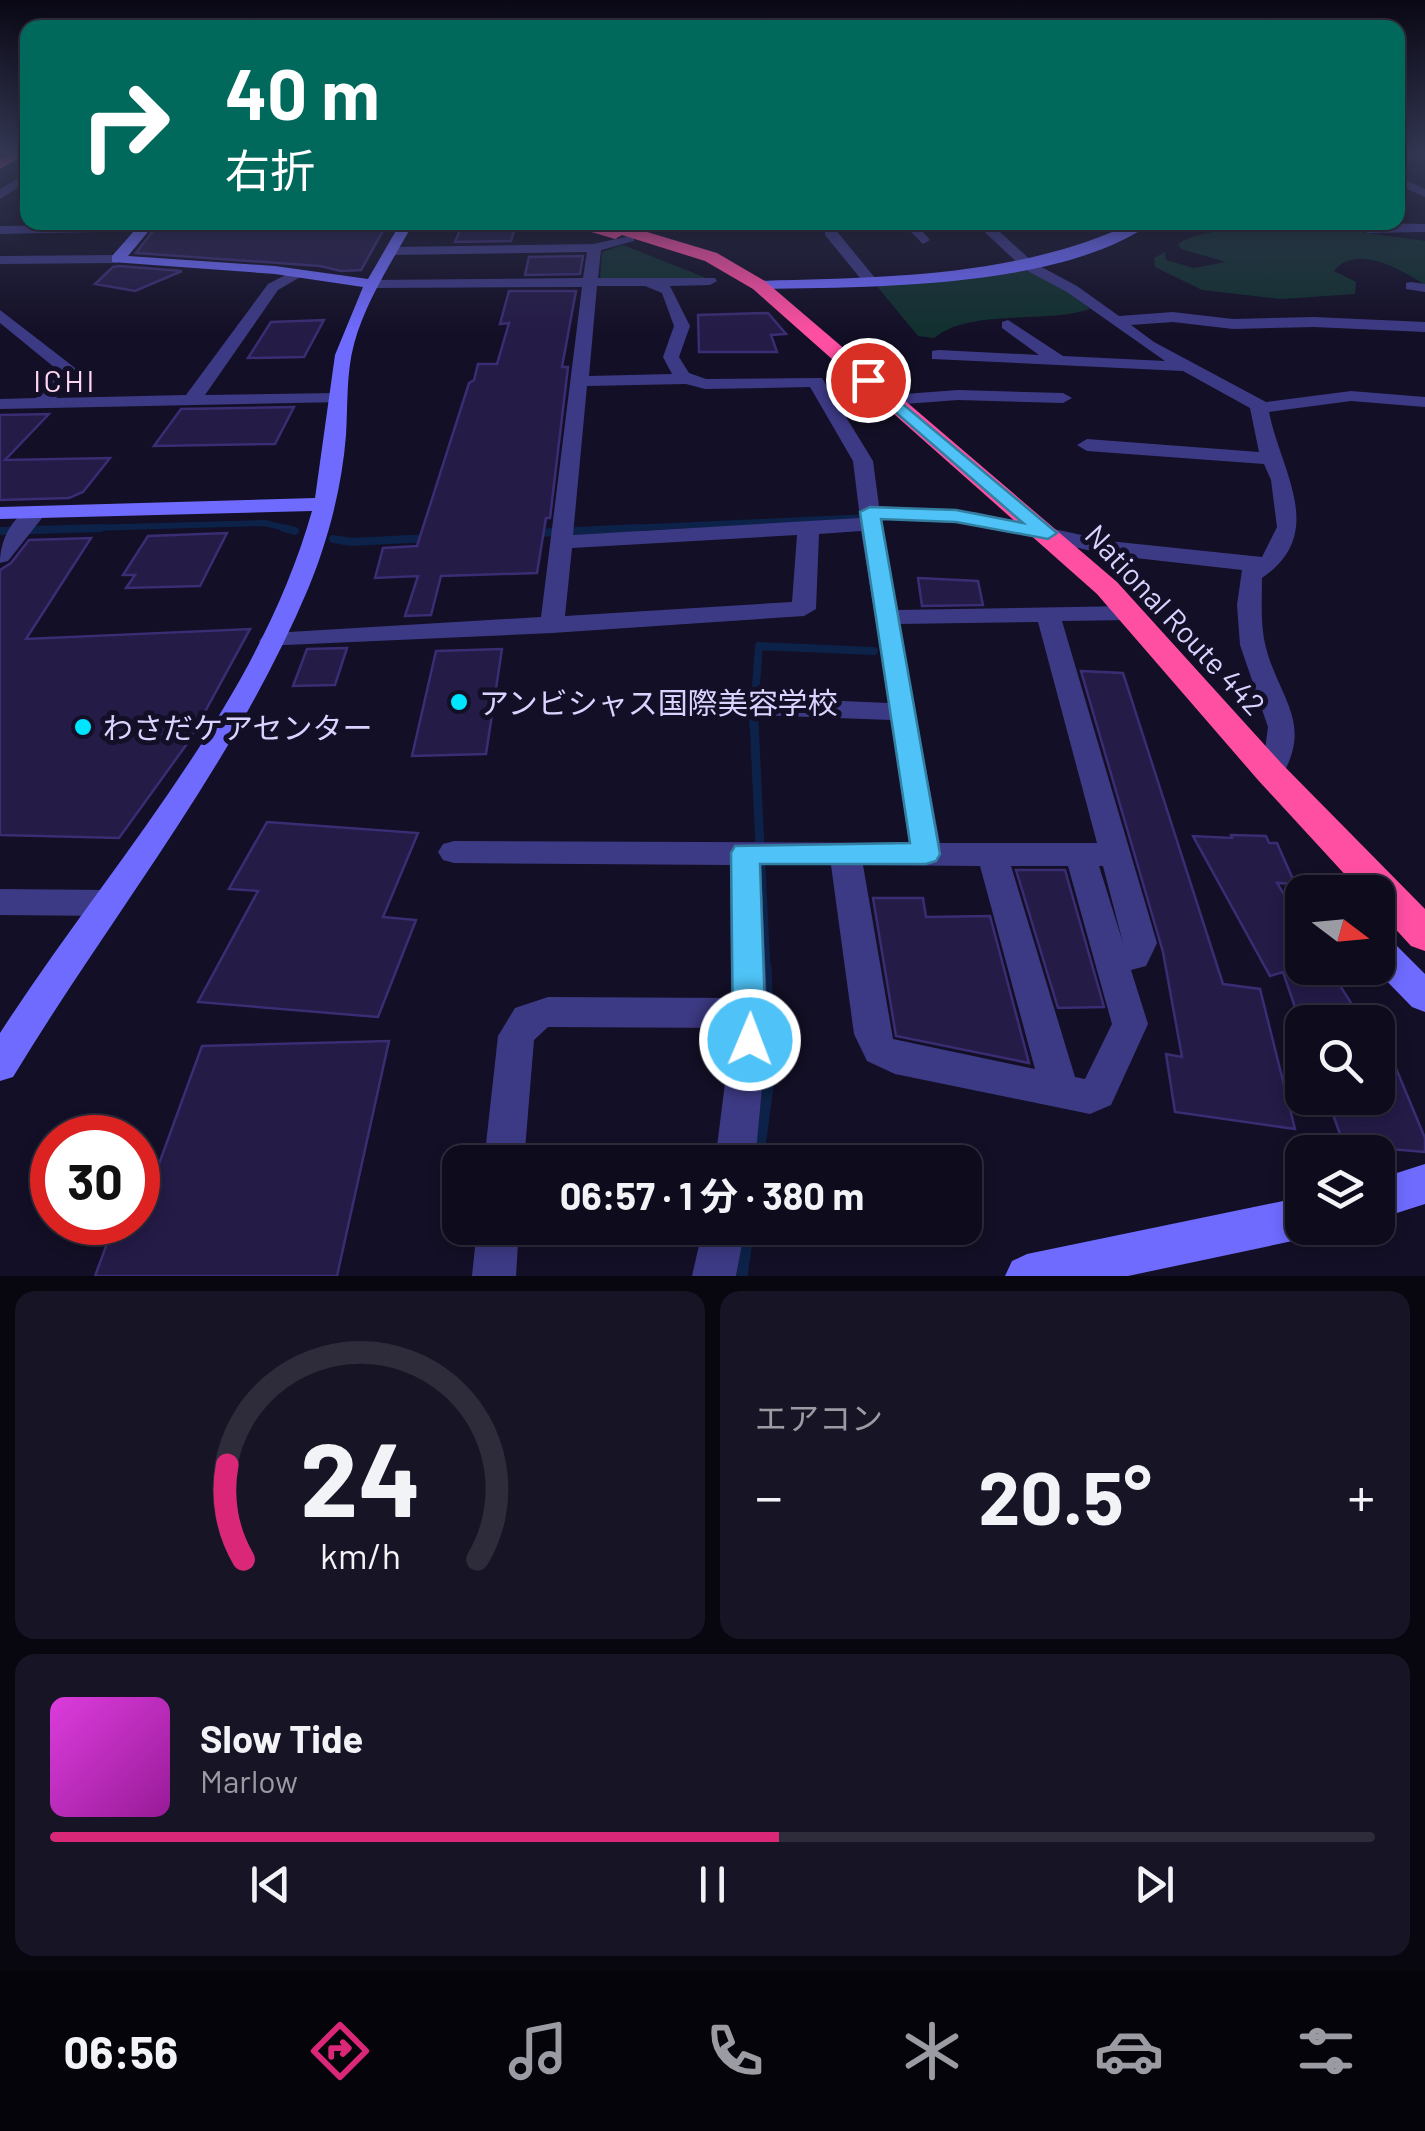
<!DOCTYPE html>
<html lang="ja">
<head>
<meta charset="utf-8">
<style>
  :root { --surface:#0e0b1c; --page:#171425; --text:#f1f3f6; --muted:#9b9ba3; --line:#2e2b3b; --accent:#db2777 }
  body { margin:0; font-family:Barlow,"Noto Sans JP",sans-serif; background:var(--page); color:var(--text); height:100vh; display:flex; flex-direction:column; font-size:38px; white-space:nowrap }
  * { box-sizing:border-box; margin:0 }
  p { font-size:32px; color:var(--muted) }
  .icon { flex:none; width:55px; height:55px; fill:none; stroke:currentColor; stroke-width:2; stroke-linecap:round; stroke-linejoin:round }
  .map { position:relative; height:1276px; overflow:hidden }
  .details { display:flex; flex-direction:column; gap:15px; padding:15px; background:#08060f; flex:1 }
  .details>* { flex:none }
  .hud { position:absolute; left:20px; top:20px; width:1385px; height:210px; border-radius:20px; box-shadow:0 5px 15px #0003,0 0 0 2px var(--line); background:#00695c; color:#fff; overflow:hidden }
  .needle { width:65px; rotate:106deg }
  .fabs { position:absolute; left:1285px; top:875px; display:grid; gap:20px }
  .fabs a { display:grid; place-items:center; width:110px; height:110px; border-radius:20px; background:var(--surface); box-shadow:0 5px 15px #0003,0 0 0 2px var(--line); font-size:50px }
  .speed { position:absolute; left:30px; top:1115px; display:flex; gap:20px; font-size:50px; font-weight:700; text-align:center }
  .speed>* { display:grid; place-content:center; width:130px; height:130px; border-radius:50%; background:var(--surface); box-shadow:0 5px 15px #0003,0 0 0 2px var(--line); line-height:1 }
  .speed .limit { border:15px solid #d22; background:#fff; color:#111 }
  .pin { position:absolute; display:grid; place-items:center; width:85px; height:85px; color:#fff; margin:-42px; border:5px solid #fff; border-radius:50%; box-shadow:0 2px 10px #0007 }
  .me { position:absolute; width:110px; margin:-55px; rotate:1deg; stroke-linejoin:round; filter:drop-shadow(0 0 8px #0008) }
  .turn { display:flex; align-items:center; gap:35px; height:210px; padding:0 40px; font-size:45px }
  .turn .icon { width:130px; height:130px; stroke-width:2.5 }
  .turn b { display:block; font-size:70px; line-height:85px }
  .big { font-size:75px; font-weight:700; line-height:1.1 }
  .details .widget { flex:1; display:flex; flex-direction:column; justify-content:center; gap:15px; min-width:0; padding:0 35px; border-radius:20px; background:var(--page) }
  .details .dial { align-items:center; gap:0 }
  .dial svg { height:260px; overflow:visible; fill:none; stroke:var(--line); stroke-width:7; stroke-linecap:round; text-anchor:middle }
  .dial text { fill:var(--text); stroke:none }
  .song { display:flex; align-items:center; gap:30px }
  .cover { width:120px; height:120px; border-radius:15px; background:linear-gradient(135deg,hsl(300 70% 55%),hsl(300 70% 35%)) }
  .played { height:10px; border-radius:5px; background:linear-gradient(90deg,var(--accent) 55%,var(--line) 55%) }
  .keys { display:flex; justify-content:space-around; direction:ltr }
  .heat { display:flex; justify-content:space-between; align-items:center; font-size:55px; direction:ltr }
  .details .tiles { flex:1; display:grid; gap:15px; grid-template-columns:1fr 1fr }
  .widget:last-child { grid-column:span 2 }
  .trip { position:absolute; left:442px; top:1145px; width:540px; height:100px; border-radius:20px; background:var(--surface); box-shadow:0 5px 15px #0003,0 0 0 2px var(--line); font-weight:700; line-height:100px; text-align:center }
  .tab-bar { display:flex; height:160px; justify-content:space-around; align-items:center; background:#06040b; color:var(--muted) }
  .tab-bar .icon { width:70px; height:70px }
  .tab-bar .on { color:var(--accent) }
  .tab-bar b { font-size:45px; color:var(--text) }
  .map>svg:first-child { display:block }
  .green { fill:#12302f }
  .lines { fill:none; stroke-linecap:round; stroke-linejoin:round }
  .stream-far3 { stroke:#0c2248; stroke-width:6 }
  .stream-far2 { stroke:#0c2248; stroke-width:8 }
  .stream-far1 { stroke:#0c2248; stroke-width:9 }
  .stream { stroke:#0c2248; stroke-width:11 }
  .building { fill:#241b47; stroke:#3b2d73; stroke-width:2.5 }
  .street { fill:#3d3a85; fill-rule:evenodd }
  .secondary { fill:#6f6bff; fill-rule:evenodd }
  .highway { fill:#ff4fa3; fill-rule:evenodd }
  .route { fill:#4fc3f7; stroke:#337fa1; stroke-width:2.5 }
  .poi-dot { fill:#00e5ff; stroke:#130f26; stroke-width:4 }
  .labels { text-anchor:middle; dominant-baseline:central; stroke-width:10; stroke-linejoin:round; paint-order:stroke }
  .far-quarter-label { font-size:30px; letter-spacing:2.5px; fill:#ffd6f0; stroke:#130f26 }
  .street-label { font-size:30px; fill:#d9d4ff; stroke:#130f26 }
  .poi-label { font-size:30px; fill:#d9d4ff; stroke:#130f26; text-anchor:start }
</style>
</head>
<body>
<div class="map">
<svg width="1425" height="1276" viewBox="0 0 1425 1276">
  <rect width="100%" height="100%" fill="#130f26"/>
  <!-- green -->
  <path class="green" d="M1262 223H1297L1425 241V285C1402 270 1356 243 1334 271L1356 282 1355 294 1282 299 1202 290 1155 267 1154 258 1165 252 1166 260 1194 268 1226 262 1181 249 1178 244C1207 225 1242 235 1262 223Z
    M623 245 709 279 600 278 602 252Z
    M1020 270C1045 273 1071 292 1090 309 1047 324 970 308 934 338L918 336 876 285Z"/>
  <g class="lines">
    <!-- stream-far3 -->
    <path class="stream-far3" d="M18 530 265 523 293 530
      M587 530 869 517"/>
    <!-- stream-far2 -->
    <path class="stream-far2" d="M284 528 295 531
      M0 531 101 528
      M534 533 639 528
      M333 539 351 542 430 538
      M753 725 759 646 874 651"/>
    <!-- stream-far1 -->
    <path class="stream-far1" d="M754 722 766 969"/>
    <!-- stream -->
    <path class="stream" d="M758 1162 770 1071 766 967
      M742 1276 749 1228"/>
  </g>
  <!-- building -->
  <path class="building" d="M160 222H388L361 270 341 271 320 266 136 253Z
    M516 224 511 241 455 242 462 225Z
    M583 256 580 274 525 275 529 257Z
    M113 267 119 266 182 271 135 291 95 284Z
    M509 291H576L562 367H568L550 518H546L537 573 441 576 431 615 405 616 418 576 375 578 383 548 417 546 469 383 474 380 478 364H497L509 323 500 324Z
    M768 313 786 334 771 335 777 352H699L698 315Z
    M324 320 304 357 248 358 271 322Z
    M294 407 275 444 154 446 181 409Z
    M49 414 5 460 110 458 83 492 69 498 0 500V415Z
    M227 533 200 586 126 588 135 575H123L148 536Z
    M91 538 26 639 250 629 189 741 119 838 0 835V570L11 563 29 540Z
    M918 578 978 581 983 605 922 606Z
    M347 648 335 685 293 686 307 649Z
    M502 649 486 754 412 756 436 651Z
    M1081 671 1123 673 1223 984 1260 989 1295 1129 1175 1112 1166 1054 1182 1057 1163 952Z
    M267 822 418 833 383 917 416 920 378 1017 198 1002 258 891 229 889Z
    M1231 835 1266 836 1269 843H1277L1295 884 1277 883 1302 924V968H1329L1363 1022H1300L1283 972 1270 976 1193 836 1232 838Z
    M1016 870H1065L1104 1007 1058 1008Z
    M873 898H923L926 917 990 916 1029 1063 896 1036Z
    M1378 1025 1425 1138V1152L1344 1145 1327 1098H1378Z
    M389 1041 337 1276H95L115 1222H138V1205H144L202 1046Z"/>
  <g class="lines">
    <!-- street -->
    <path class="street" d="M1398 154H1425V159H1398Z
      M28 172V181L0 199V189Z
      M1398 177 1425 189V197L1398 185Z
      M923 222 918 226 930 240 923 244 902 223Z
      M974 222H989L1034 263 1077 286 1119 316 1173 312 1233 319 1314 317 1425 322V332L1314 327 1233 329 1173 322 1131 325 1154 342 1266 402 1351 391 1425 397V407L1351 401 1269 412C1281 472 1328 533 1262 578 1262 601 1260 625 1266 648 1280 700 1314 724 1280 779H1260L1256 772 1264 757 1268 727 1240 645 1237 605 1242 570 1109 555 975 524 881 519 896 610 1130 606 1142 613 1130 620 1062 621 1157 943 1146 966 1131 970 1148 1024 1111 1105 1090 1114 895 1074 867 1061 854 1034 831 865H761L768 1025 755 1162H715L732 1028 548 1027 534 1040 524 1162H484L498 1036 515 1008 548 997 731 998 730 865 454 863 443 860 438 852 443 844 454 841 909 843 891 720 700 713 687 704 700 695 889 703 861 531 819 534 816 609 804 616 552 633 263 646 259 641 263 636 272 633 541 617 582 287 373 288 366 284 373 280 583 278 587 252 392 255 385 251 392 247 593 244 634 235V241L601 250 598 278H715L717 281 710 285 670 286 690 326 679 357 689 373 706 379 822 378 873 461 879 506 975 512 1109 541 1262 557 1277 527 1271 480 1264 464 1087 451 1077 445 1087 439 1259 452 1250 408 1183 371 932 359V351L938 350 1039 355 1002 328V322L1008 320 1063 356 1165 361 1067 292 1024 269ZM597 286H645L662 293 674 326 663 357 672 374 589 376ZM686 384 705 389 810 387 853 461 860 518 573 535 587 386ZM797 535 792 602 565 616 572 548ZM1038 622 1097 843H940L899 624ZM863 865 980 866 1035 1069 893 1039ZM1011 866H1068L1112 1024 1085 1079 1075 1077ZM1099 866H1103L1123 943Z
      M1341 222 1425 224V232L1368 233Z
      M150 224 152 227 145 231 0 234V226Z
      M825 229H835L875 278V284H865L825 235Z
      M0 256 117 255 124 259 117 263 0 264Z
      M297 269 304 273 302 276 278 290 205 395 338 393 344 394V402L0 409V399L36 398 60 372 0 323V310L79 371 56 398 186 395 268 284Z
      M1411 282 1425 284V292L1406 289V283Z
      M958 390 1063 393 1072 398 1063 403 958 400 891 405 882 400 891 395Z
      M35 507 46 513 8 561 0 563C0 541 12 514 35 507Z
      M0 889 108 890 120 894 124 903 120 912 108 916 0 915Z
      M477 1228H519L516 1276H472Z
      M703 1228H745L736 1276H692Z"/>
    <!-- secondary -->
    <path class="secondary" d="M142 222H156L128 256 275 266 368 279 401 222H414C392 262 366 300 354 344 346 374 348 405 346 435 342 487 328 541 308 589 234 765 111 915 13 1077L0 1081V1033C109 864 256 708 312 511L0 519V507L315 498 335 355 363 287 275 274 112 262V256Z
      M1135 222H1153C1061 289 870 287 759 289L752 285 759 281C888 277 1016 278 1135 222Z
      M1378 935 1390 939 1425 974V1012L1412 1007 1374 968H1378Z
      M1425 1164V1204L1378 1219V1179Z
      M1302 1197V1228H1319L1317 1233 1302 1239 1128 1276H1005L1012 1261 1027 1254Z"/>
    <!-- highway -->
    <path class="highway" d="M9 154H25L0 169V159Z
      M558 222H614L717 253 765 281 1117 582 1282 764 1425 909V951L1411 946 1378 910V892H1361L1258 780 1097 594 753 289 705 261 622 235 615 239Z"/>
  </g>
  <!-- sky -->
  <linearGradient id="sky" x2="0" y2="1"><stop stop-color="#0a0815"/><stop offset="0.46" stop-color="#333752"/><stop offset="1" stop-color="#333752" stop-opacity="0"/></linearGradient>
  <rect width="1425" height="333" fill="url(#sky)"/>
  <!-- route -->
  <path class="route" d="M868 375 1057 533 1048 539 956 522 881 519 940 854 936 861 926 864H760L766 1040 761 1050 750 1054 738 1050 733 1040 731 853 735 846 910 843 860 512 870 507 956 510 1023 523 862 383 860 380Z"/>
  <!-- markers -->
  <g class="poi-dot">
    <circle cx="459" cy="702" r="10"/>
    <circle cx="83" cy="727" r="10"/>
  </g>
  <g class="labels">
    <!-- far-quarter labels -->
    <g class="far-quarter-label">
      <text x="65" y="380">ICHI</text>
    </g>
    <!-- street labels -->
    <g class="street-label">
      <text transform="translate(1176 619) rotate(47)">National Route 442</text>
    </g>
    <!-- poi labels -->
    <g class="poi-label">
      <text x="479" y="702">アンビシャス国際美容学校</text>
      <text x="103" y="727">わさだケアセンター</text>
    </g>
  </g>
</svg>
<div class="fabs">
<a><svg class="needle" viewBox="-14 -14 28 28"><path d="M0-13l5 13h-10z" fill="#e53935"/><path d="M0 13l5-13h-10z" fill="#9b9ba3"/></svg></a>
<a><svg class="icon" aria-label="search" viewBox="0 0 24 24"><circle cx="10" cy="10" r="6"/><path d="M15 15l6 6"/></svg></a>
<a><svg class="icon" aria-label="layers" viewBox="0 0 24 24"><path d="M12 4l9 5-9 5-9-5zM3 14l9 5 9-5"/></svg></a>
</div>
<div class="speed"><div class="limit">30</div></div>
<div class="pin" style="left:868px;top:380px;background:#d93025"><svg class="icon" aria-label="arrive" viewBox="0 0 24 24"><path d="M6 21V4h12l-3 4 3 4H6"/></svg></div>
<svg class="me" style="left:750px;top:1040px" viewBox="-20 -20 40 40"><circle r="17" fill="#4fc3f7" stroke="#fff" stroke-width="3"/><path d="M0-11L8 9 0 5-8 9z" fill="#fff"/></svg>
<div class="trip">06:57 · 1 分 · 380 m</div>
<div class="hud">
<div class="turn"><svg class="icon" aria-label="right" viewBox="0 0 24 24"><path d="M7 20v-9h11M14 6l5 5-5 5"/></svg><div><b>40 m</b>右折</div></div>
</div>
</div>
<section class="details">
<div class="tiles">
<div class="widget dial"><svg viewBox="0 0 100 80">
<path d="M14 69A42 42 0 1 1 86 69"/>
<path d="M14 69A42 42 0 0 1 9 40" stroke="#db2777"/>
<text x="50" y="56" font-size="32" font-weight="700">24</text>
<text x="50" y="72" font-size="11">km/h</text>
</svg></div>
<div class="widget"><p>エアコン</p>
<div class="heat"><a>−</a><b class="big">20.5°</b><a>+</a></div>
</div>
<div class="widget">
<div class="song"><i class="cover"></i><div><b>Slow Tide</b><p>Marlow</p></div></div>
<div class="played"></div>
<div class="keys"><svg class="icon" aria-label="previous" viewBox="0 0 24 24"><path d="M18 5L8 12l10 7zM5 5v14"/></svg><svg class="icon" aria-label="pause" viewBox="0 0 24 24"><path d="M8 5v14M16 5v14"/></svg><svg class="icon" aria-label="next" viewBox="0 0 24 24"><path d="M6 5l10 7-10 7zM19 5v14"/></svg></div>
</div>
</div>
</section>
<nav class="tab-bar">
<b>06:56</b>
<svg class="icon on" aria-label="directions" viewBox="0 0 24 24"><path d="M12 3l9 9-9 9-9-9zM9 14v-3h6M13 9l2 2-2 2"/></svg>
<svg class="icon" aria-label="music" viewBox="0 0 24 24"><path d="M9 18V5l10-2v13"/><circle cx="6" cy="18" r="3"/><circle cx="16" cy="16" r="3"/></svg>
<svg class="icon" aria-label="phone" viewBox="0 0 24 24"><path d="M5 4h4l2 5-3 2q2 4 5 5l2-3 5 2v4C11 20 4 13 5 4z"/></svg>
<svg class="icon" aria-label="climate" viewBox="0 0 24 24"><path d="M12 3v18M4 7l16 10M4 17L20 7"/></svg>
<svg class="icon" aria-label="car" viewBox="0 0 24 24"><path d="M5 17H2v-5l4-1 3-4h7l3 4 3 1v5h-3M9 17h6M6 11h13"/><circle cx="7" cy="17" r="2"/><circle cx="17" cy="17" r="2"/></svg>
<svg class="icon" aria-label="filters" viewBox="0 0 24 24"><path d="M4 7h16M4 17h16"/><circle cx="9" cy="7" r="2"/><circle cx="15" cy="17" r="2"/></svg>
</nav>
</body>
</html>
